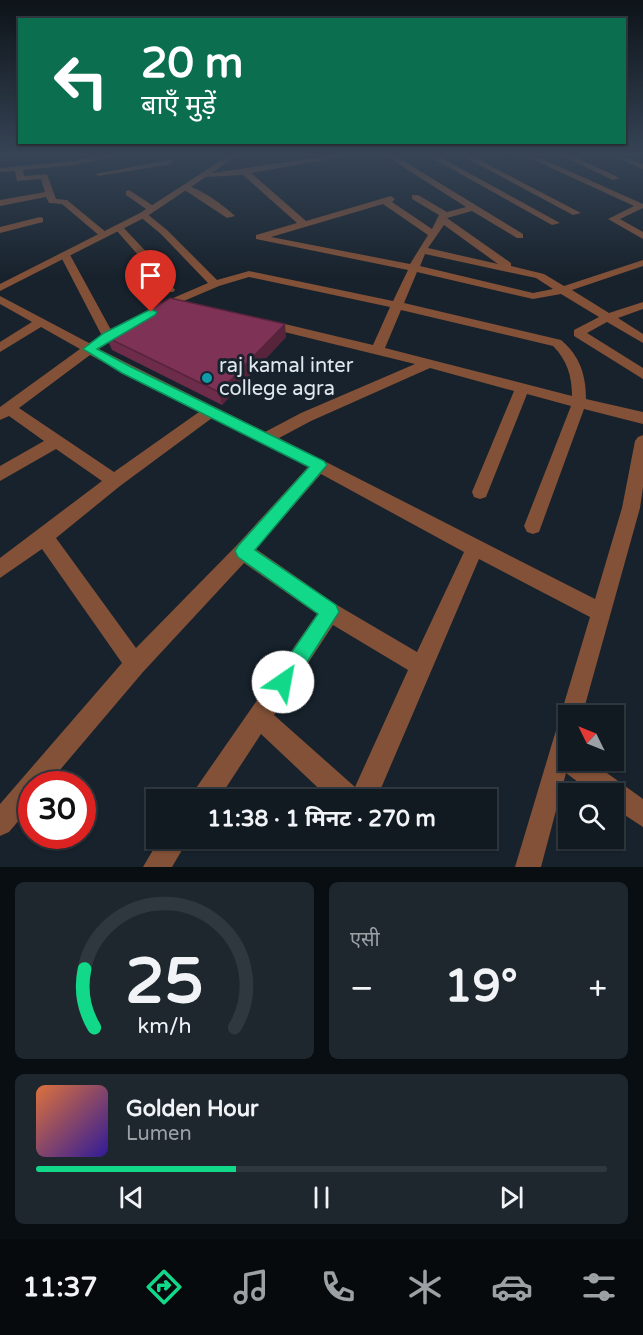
<!DOCTYPE html>
<html lang="hi">
<head>
<meta charset="utf-8">
<style>
  :root { --surface:#111a21; --page:#1e272e; --text:#f1f3f6; --muted:#9ca1a5; --line:#30383f; --accent:#12d98a }
  body { margin:0; font-family:"Varela Round","Noto Sans Devanagari",sans-serif; background:var(--page); color:var(--text); height:100vh; display:flex; flex-direction:column; font-size:22px; white-space:nowrap }
  * { box-sizing:border-box; margin:0 }
  p { font-size:20px; color:var(--muted) }
  .icon { flex:none; width:33px; height:33px; fill:none; stroke:currentColor; stroke-width:2; stroke-linecap:round; stroke-linejoin:round }
  .map { position:relative; height:867px; overflow:hidden }
  .details { display:flex; flex-direction:column; gap:15px; padding:15px; background:#090e12; flex:1 }
  .details>* { flex:none }
  .hud { position:absolute; left:18px; top:18px; width:608px; height:126px; border-radius:0px; box-shadow:0 2px 4px #0004,0 0 0 2px var(--line); background:#0b6e4f; color:#fff; overflow:hidden }
  .needle { width:39px; rotate:313deg }
  .buttons { position:absolute; left:558px; top:705px; display:grid; gap:12px }
  .buttons a { display:grid; place-items:center; width:66px; height:66px; border-radius:0px; background:var(--surface); box-shadow:0 2px 4px #0004,0 0 0 2px var(--line); font-size:30px }
  .speed { position:absolute; left:18px; top:771px; display:flex; gap:12px; font-size:30px; font-weight:700; text-align:center }
  .speed>* { display:grid; place-content:center; width:78px; height:78px; border-radius:50%; background:var(--surface); box-shadow:0 2px 4px #0004,0 0 0 2px var(--line); line-height:1 }
  .speed .limit { border:9px solid #d22; background:#fff; color:#111 }
  .pin { position:absolute; display:grid; place-items:center; width:51px; height:51px; color:#fff; margin:-62px -26px; border-radius:50% 50% 50% 0; rotate:-45deg; box-shadow:0 0 6px #0007 }
  .pin .icon { rotate:45deg }
  .me { position:absolute; width:66px; margin:-33px; rotate:33deg; stroke-linejoin:round; filter:drop-shadow(0 0 4px #0008) }
  .turn { display:flex; align-items:center; gap:21px; height:126px; padding:0 24px; font-size:27px }
  .turn .icon { width:78px; height:78px; stroke-width:2.5 }
  .turn b { display:block; font-size:42px; line-height:51px }
  .big { font-size:45px; font-weight:700; line-height:1.1 }
  .details .tile { flex:1; display:flex; flex-direction:column; justify-content:center; gap:9px; min-width:0; padding:0 21px; border-radius:9px; background:var(--page) }
  .details .dial { align-items:center; gap:0 }
  .dial svg { height:156px; overflow:visible; fill:none; stroke:var(--line); stroke-width:7; stroke-linecap:round; text-anchor:middle }
  .dial text { fill:var(--text); stroke:none }
  .song { display:flex; align-items:center; gap:18px }
  .cover { width:72px; height:72px; border-radius:9px; background:linear-gradient(135deg,hsl(20 70% 55%),hsl(250 70% 35%)) }
  .played { height:6px; border-radius:3px; background:linear-gradient(90deg,var(--accent) 35%,var(--line) 35%) }
  .keys { display:flex; justify-content:space-around; direction:ltr }
  .heat { display:flex; justify-content:space-between; align-items:center; font-size:33px; direction:ltr }
  .details .tiles { flex:1; display:grid; gap:15px; grid-template-columns:1fr 1fr }
  .tile:last-child { grid-column:span 2 }
  .trip { position:absolute; left:146px; top:789px; width:351px; height:60px; border-radius:0px; background:var(--surface); box-shadow:0 2px 4px #0004,0 0 0 2px var(--line); font-weight:700; line-height:60px; text-align:center }
  .dock { display:flex; height:96px; justify-content:space-around; align-items:center; background:#070a0d; color:var(--muted) }
  .dock .icon { width:42px; height:42px }
  .dock .active { color:var(--accent) }
  .dock b { font-size:27px; color:var(--text) }
  .map>svg:first-child { display:block }
  .lines { fill:none; stroke-linecap:round; stroke-linejoin:round }
  .minor { fill:#835137; fill-rule:evenodd }
  .tertiary { fill:#835137; fill-rule:evenodd }
  .wall { fill:#6c2c4a }
  .shaded-wall { fill:#58243c }
  .building { fill:#7e3356; stroke:#58243c; stroke-width:1.5 }
  .route { fill:#12d98a; stroke:#0c8d5a; stroke-width:1.5 }
  .culture-dot { fill:#0f9aa8; stroke:#17222c; stroke-width:2 }
  .labels { text-anchor:middle; dominant-baseline:central; stroke-width:6; stroke-linejoin:round; paint-order:stroke }
  .poi-label { font-size:20px; fill:#e0e7ee; stroke:#17222c; text-anchor:start }
</style>
</head>
<body>
<div class="map">
<svg width="643" height="867" viewBox="0 0 643 867">
  <rect width="100%" height="100%" fill="#17222c"/>
  <g class="lines">
    <!-- minor -->
    <path class="minor" d="M109 154H126L75 165 23 170 24 176 47 174 56 199 67 200 107 233V237H101L62 204 49 203 46 197 0 206V200L45 192 41 179 17 181 15 171 0 172V168L75 161Z
      M340 154H359L251 173 306 221 391 196 395 199 392 202 432 229 439 215 412 199V195H418L447 212 466 207 383 154H392L523 234V238H517L472 211 447 218 511 263V266L544 274 564 286 643 260V266L572 290 609 313 643 302V309L618 318 643 334V343L607 322 587 333 643 368V379L574 336V330L599 317 561 294 533 299 417 272 404 303 561 340C580 356 586 375 586 399L643 412V424L584 409 539 532 533 534 527 532 524 526 571 406 527 394 488 492 486 497 480 499 474 497 472 492 514 391 430 368 311 421 279 438 595 599 622 508 635 441 638 437 643 435V487L640 508 582 716H568V760H589L643 799V827L614 808V794H594L566 773 541 867H515L590 617 479 559 376 800H331L261 734 218 800H191L194 791 317 614 244 563 143 672 48 784H32V805L9 832 0 836V804L122 663 42 549 0 578V558L102 481 56 449 0 481V466L44 441 9 416 0 420V407L80 349 41 327 0 352V342L32 322 0 304V296L89 343 102 336 60 255 69 253 111 330 128 320H136L138 323 99 349 265 432 301 413 415 364 264 327V321L268 320 373 345 390 307 249 277 219 286 165 309H157V305L208 283 161 234 138 215 146 213 167 230 217 280 249 271 393 301 408 270 256 239V235L297 223 243 175 203 177 199 175ZM383 204 428 235 410 264 271 237ZM444 225 498 264 428 248ZM425 254 536 278 553 289 533 293 420 266ZM401 310 553 346C567 360 572 376 572 396L385 348ZM90 355 199 412 114 472 19 408ZM212 418 308 467 237 545 136 648 56 538 120 486ZM321 474 464 552 417 652 337 605 256 549ZM333 625 408 670 355 787 274 715Z
      M425 154H434L560 223 552 225Z
      M459 154H468L581 213 573 215Z
      M521 154H531L643 204V208L620 219 643 232V239L608 219 634 206Z
      M558 154H568L620 178 613 180Z
      M607 154H618L643 164V169Z
      M169 160H172V164L99 176 95 174Z
      M183 185C196 185 225 206 235 216L227 218 183 189Z
      M129 190 155 207V211H149L126 195V191Z
      M40 217 43 218V222L0 233V227Z
      M116 226H122L154 260 175 290 173 292H165L146 264 116 230Z
      M160 838H189L172 867H143Z"/>
    <!-- tertiary -->
    <path class="tertiary" d="M231 154H240L146 217 0 291V284L140 213Z"/>
  </g>
  <!-- wall -->
  <path class="wall" d="M106 337H286L222 405 112 350Z"/>
  <!-- shaded-wall -->
  <path class="shaded-wall" d="M285 324 286 337 222 405 219 392Z"/>
  <!-- building -->
  <path class="building" d="M170 298 285 324 219 392 106 337Z"/>
  <!-- sky -->
  <linearGradient id="sky" x2="0" y2="1"><stop stop-color="#0d1318"/><stop offset="0.56" stop-color="#364456"/><stop offset="1" stop-color="#364456" stop-opacity="0"/></linearGradient>
  <rect width="643" height="276" fill="url(#sky)"/>
  <!-- route -->
  <path class="route" d="M151 309 157 312 155 315 97 349 131 367 324 461 327 465 255 550 336 605 339 612 290 689 283 692 276 689 273 682 276 675 318 614 238 557 235 551 238 546 309 467 122 373 83 349 104 333Z"/>
  <!-- markers -->
  <circle class="culture-dot" cx="207" cy="378" r="6"/>
  <g class="labels">
    <!-- poi labels -->
    <g class="poi-label">
      <text x="219" y="366">raj kamal inter<tspan x="219" dy="23">college agra</tspan></text>
    </g>
  </g>
</svg>
<div class="buttons">
<a><svg class="needle" viewBox="-14 -14 28 28"><path d="M0-13l5 13h-10z" fill="#e53935"/><path d="M0 13l5-13h-10z" fill="#9ca1a5"/></svg></a>
<a><svg class="icon" aria-label="search" viewBox="0 0 24 24"><circle cx="10" cy="10" r="6"/><path d="M15 15l6 6"/></svg></a>
</div>
<div class="speed"><div class="limit">30</div></div>
<div class="pin" style="left:151px;top:312px;background:#d93025"><svg class="icon" aria-label="arrive" viewBox="0 0 24 24"><path d="M6 21V4h12l-3 4 3 4H6"/></svg></div>
<svg class="me" style="left:283px;top:682px" viewBox="-20 -20 40 40"><circle r="19" fill="#fff"/><path d="M0-13L10 11 0 6-10 11z" fill="#12d98a"/></svg>
<div class="trip">11:38 · 1 मिनट · 270 m</div>
<div class="hud">
<div class="turn"><svg class="icon" aria-label="left" viewBox="0 0 24 24"><path d="M17 20v-9H6M10 6l-5 5 5 5"/></svg><div><b>20 m</b>बाएँ मुड़ें</div></div>
</div>
</div>
<section class="details">
<div class="tiles">
<div class="tile dial"><svg viewBox="0 0 100 80">
<path d="M14 69A42 42 0 1 1 86 69"/>
<path d="M14 69A42 42 0 0 1 9 39" stroke="#12d98a"/>
<text x="50" y="56" font-size="32" font-weight="700">25</text>
<text x="50" y="72" font-size="11">km/h</text>
</svg></div>
<div class="tile"><p>एसी</p>
<div class="heat"><a>−</a><b class="big">19°</b><a>+</a></div>
</div>
<div class="tile">
<div class="song"><i class="cover"></i><div><b>Golden Hour</b><p>Lumen</p></div></div>
<div class="played"></div>
<div class="keys"><svg class="icon" aria-label="previous" viewBox="0 0 24 24"><path d="M18 5L8 12l10 7zM5 5v14"/></svg><svg class="icon" aria-label="pause" viewBox="0 0 24 24"><path d="M8 5v14M16 5v14"/></svg><svg class="icon" aria-label="next" viewBox="0 0 24 24"><path d="M6 5l10 7-10 7zM19 5v14"/></svg></div>
</div>
</div>
</section>
<nav class="dock">
<b>11:37</b>
<svg class="icon active" aria-label="directions" viewBox="0 0 24 24"><path d="M12 3l9 9-9 9-9-9zM9 14v-3h6M13 9l2 2-2 2"/></svg>
<svg class="icon" aria-label="music" viewBox="0 0 24 24"><path d="M9 18V5l10-2v13"/><circle cx="6" cy="18" r="3"/><circle cx="16" cy="16" r="3"/></svg>
<svg class="icon" aria-label="phone" viewBox="0 0 24 24"><path d="M5 4h4l2 5-3 2q2 4 5 5l2-3 5 2v4C11 20 4 13 5 4z"/></svg>
<svg class="icon" aria-label="climate" viewBox="0 0 24 24"><path d="M12 3v18M4 7l16 10M4 17L20 7"/></svg>
<svg class="icon" aria-label="car" viewBox="0 0 24 24"><path d="M5 17H2v-5l4-1 3-4h7l3 4 3 1v5h-3M9 17h6M6 11h13"/><circle cx="7" cy="17" r="2"/><circle cx="17" cy="17" r="2"/></svg>
<svg class="icon" aria-label="filters" viewBox="0 0 24 24"><path d="M4 7h16M4 17h16"/><circle cx="9" cy="7" r="2"/><circle cx="15" cy="17" r="2"/></svg>
</nav>
</body>
</html>
